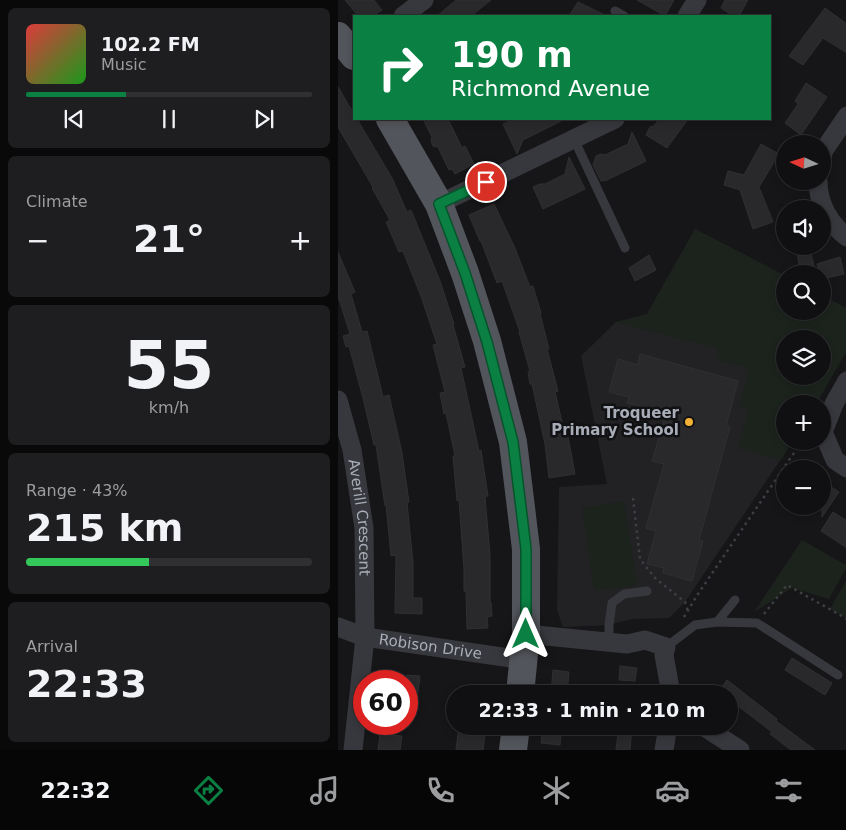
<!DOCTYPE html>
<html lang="en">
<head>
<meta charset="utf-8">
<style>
  :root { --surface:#101012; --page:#1e1e20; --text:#f1f3f6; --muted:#9c9d9f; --line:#303032; --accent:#0b8043 }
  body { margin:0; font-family:"DejaVu Sans",sans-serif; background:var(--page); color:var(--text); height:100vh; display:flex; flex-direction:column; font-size:19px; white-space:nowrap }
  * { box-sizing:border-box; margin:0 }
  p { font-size:16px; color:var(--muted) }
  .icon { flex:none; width:28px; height:28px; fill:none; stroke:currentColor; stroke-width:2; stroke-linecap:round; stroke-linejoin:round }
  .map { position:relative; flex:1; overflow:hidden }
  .sheet { display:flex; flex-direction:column; gap:8px; padding:8px; background:#09090a; width:338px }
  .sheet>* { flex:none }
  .guide { position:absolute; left:15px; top:15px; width:418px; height:105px; border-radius:0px; box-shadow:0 2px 8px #0003,0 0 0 1px var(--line); background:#0b8043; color:#fff; overflow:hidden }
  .needle { width:32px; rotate:274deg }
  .fabs { position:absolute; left:438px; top:135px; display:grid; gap:10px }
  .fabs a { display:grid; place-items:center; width:55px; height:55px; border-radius:50%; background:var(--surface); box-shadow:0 2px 8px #0003,0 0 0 1px var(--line); font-size:25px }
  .speed { position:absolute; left:15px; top:670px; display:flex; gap:10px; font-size:25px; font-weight:700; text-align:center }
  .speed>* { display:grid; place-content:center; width:65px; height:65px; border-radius:50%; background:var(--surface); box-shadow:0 2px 8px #0003,0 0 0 1px var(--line); line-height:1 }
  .speed .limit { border:8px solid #d22; background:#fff; color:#111 }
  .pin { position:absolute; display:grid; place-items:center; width:42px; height:42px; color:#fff; margin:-21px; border:2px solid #fff; border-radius:50%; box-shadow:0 1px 5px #0007 }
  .me { position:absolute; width:55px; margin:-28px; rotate:0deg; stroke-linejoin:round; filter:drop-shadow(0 0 4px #0008) }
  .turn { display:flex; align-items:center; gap:18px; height:105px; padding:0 15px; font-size:22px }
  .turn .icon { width:65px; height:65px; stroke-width:2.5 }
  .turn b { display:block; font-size:35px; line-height:42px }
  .big { font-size:38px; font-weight:700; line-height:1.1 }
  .sheet .widget { flex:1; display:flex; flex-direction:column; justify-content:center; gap:8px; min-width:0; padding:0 18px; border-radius:8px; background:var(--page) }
  .sheet .dial { align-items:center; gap:0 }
  .dial b { font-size:65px; line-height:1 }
  .song { display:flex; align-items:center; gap:15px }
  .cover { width:60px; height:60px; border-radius:8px; background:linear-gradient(135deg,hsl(0 70% 55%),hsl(120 70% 35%)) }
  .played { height:5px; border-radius:2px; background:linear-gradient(90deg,var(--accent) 35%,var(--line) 35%) }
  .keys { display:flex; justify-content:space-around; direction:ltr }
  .heat { display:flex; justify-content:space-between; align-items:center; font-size:28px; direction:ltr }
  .charge { height:8px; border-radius:4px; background:linear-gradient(90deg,#34c759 43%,var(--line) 0) }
  .trip { position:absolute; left:108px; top:685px; width:292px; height:50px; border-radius:25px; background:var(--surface); box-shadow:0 2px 8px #0003,0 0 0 1px var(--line); font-weight:700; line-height:50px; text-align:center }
  .tabs { display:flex; height:80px; justify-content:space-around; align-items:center; background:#060607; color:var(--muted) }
  .tabs .icon { width:35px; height:35px }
  .tabs .on { color:var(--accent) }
  .tabs b { font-size:22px; color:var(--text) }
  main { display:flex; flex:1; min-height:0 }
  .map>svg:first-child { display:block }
  .built { fill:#222225; fill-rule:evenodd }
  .green { fill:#1c231d; fill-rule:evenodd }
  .building { fill:#29292c; stroke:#303034 }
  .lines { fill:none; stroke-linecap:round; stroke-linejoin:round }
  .path { stroke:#3d3f44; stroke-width:2.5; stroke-dasharray:2.5 4; stroke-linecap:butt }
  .lane { stroke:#37383d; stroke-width:9 }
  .street { stroke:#37383d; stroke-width:19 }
  .primary { stroke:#53555c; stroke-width:28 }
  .route-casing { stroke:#07532c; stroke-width:12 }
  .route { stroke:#0b8043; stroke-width:9 }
  .poi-dot { fill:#f2b134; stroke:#111113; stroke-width:2 }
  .labels { text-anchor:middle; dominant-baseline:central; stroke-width:5; stroke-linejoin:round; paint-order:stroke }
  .poi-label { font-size:15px; font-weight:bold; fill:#a8adb8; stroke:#111113; text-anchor:end }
  .street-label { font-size:15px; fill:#a8adb8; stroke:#111113 }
</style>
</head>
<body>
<main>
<section class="sheet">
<div class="widget">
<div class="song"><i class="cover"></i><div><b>102.2 FM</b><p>Music</p></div></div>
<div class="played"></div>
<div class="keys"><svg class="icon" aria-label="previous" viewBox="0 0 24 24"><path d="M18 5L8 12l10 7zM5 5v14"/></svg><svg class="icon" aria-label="pause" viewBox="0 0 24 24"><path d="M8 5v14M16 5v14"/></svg><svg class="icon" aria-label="next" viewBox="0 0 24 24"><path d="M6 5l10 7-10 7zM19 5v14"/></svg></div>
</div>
<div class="widget"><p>Climate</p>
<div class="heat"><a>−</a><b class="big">21°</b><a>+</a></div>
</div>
<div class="widget dial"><b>55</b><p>km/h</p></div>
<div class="widget"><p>Range · 43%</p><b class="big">215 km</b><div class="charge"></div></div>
<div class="widget"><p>Arrival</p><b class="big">22:33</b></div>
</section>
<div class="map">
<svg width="509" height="750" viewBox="0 0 509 750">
  <rect width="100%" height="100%" fill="#161618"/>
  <!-- built -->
  <path class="built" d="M357 229 446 275V311H484V295L508 308V352L478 404H446V441H455L347 602 331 618 294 619 271 625 225 627 219 610 221 487 269 484 243 356 278 322 309 314ZM446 339H484V376H446Z"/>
  <!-- green -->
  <path class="green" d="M357 229 446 275V311H484V295L508 308V352L478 404H446V441H455L443 460 400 448 410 409 401 406 411 368 378 360 380 349 278 322 309 314ZM446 339H484V376H446Z
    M286 501 299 585 256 591 244 508Z
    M464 540 508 565V568L491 599 454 588 416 612Z
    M508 581V618L492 609Z"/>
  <!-- building -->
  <path class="building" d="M7 0H36L44 10 35 16H20Z
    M118 0H153L133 16H99Z
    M299 0H336L327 16Z
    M387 0H410L401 16H396L383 8Z
    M240 2 269 16H231Z
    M487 8 509 24V53L485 38 465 65 451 56Z
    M468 83 489 97 463 135 447 123 460 104 457 101Z
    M0 87 16 114V119H19L54 178 69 212 73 210 102 281 116 324 115 325 127 367 123 368 141 451 143 450 150 496H147L152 555V602H153L154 616 149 617 150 628 129 629 128 591H126V569L121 500 119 501 115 456H117L108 413 106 414 102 393 107 392 95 345 99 344 84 299 65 251 61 252 48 222 52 220 34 188 35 187 0 127Z
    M85 119H110L124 148 127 146 136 164 117 174 114 169 111 170 100 147 95 146 93 141 94 137Z
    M176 119H227L185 140 179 154 165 124Z
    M321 119H350L329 148 308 135 312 127 316 126Z
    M294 132 308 161 267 181V180L263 181 255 165 258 156 263 154 267 155 290 144Z
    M423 144 441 154 421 187 435 222 415 229 402 190 386 185 390 171 406 175Z
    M231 157 247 189 205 209 195 187 202 184H207L227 174Z
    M156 204 177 248 192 287 195 286 203 313 202 314 211 349H209L220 391 217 392 225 426H228L237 474 211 478 207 444 194 384H192L190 372 192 371 181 332H182L164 281 159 283 143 241H142L131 215Z
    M458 246H471L476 266 462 270Z
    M0 252 17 292 13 294 24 332 29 331 45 397 51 395 64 453 71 502 69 503 75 562V598H84V614L57 613 58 555 53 556 48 505 47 506 38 445H36L25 398 11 346 8 347 5 336 12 334 1 299H0Z
    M311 255 318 270 297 281 291 268Z
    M502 257 506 274 484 279V274H482L479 264Z
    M302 354 400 381 388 426 392 427 361 540 365 541 354 581 325 573 326 568 309 564 318 531 308 528 326 464 314 461 328 413 289 403 291 397 271 392 280 359 300 365Z
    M484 481 501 492 484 517Z
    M495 512 509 521V548L483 531Z
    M454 658 494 683 487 695 447 670Z
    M282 666 299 668 297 681 281 680Z
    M215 670 231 672 229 694H213Z
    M69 675 82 676 80 693 69 692Z
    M389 680 439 719 438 721 477 750H453L432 734 434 732 391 699V694H385L381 691Z
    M121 726H148L145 750H118Z
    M205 726H224L222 745 203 743Z
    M281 726H294L292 750H278Z
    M42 734 64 736 62 750H40Z"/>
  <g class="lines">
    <!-- path -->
    <path class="path" d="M295 498 302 559 317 578 347 602 350 611
      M426 614 449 585 509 619
      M346 617 360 594 462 444 467 441"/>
    <!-- lane -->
    <path class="lane" d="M277 11 286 16
      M236 139 287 248
      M379 622 419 623 500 675
      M271 643V625L274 603 286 594 309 591
      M328 647 357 625 379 622 397 600"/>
    <!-- street -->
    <g class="street">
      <path d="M65 16 86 0"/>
      <path d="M349 16 359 0"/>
      <path d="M484 157 486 150 509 116"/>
      <path d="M480 181C480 203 491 224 509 237"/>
      <path d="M101 204 277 119"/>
      <path d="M509 381 496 404 485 432 497 460 509 468"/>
      <path id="s1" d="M0 400 14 450 26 528 27 637 15 750"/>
      <path id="s2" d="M0 627 27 637 186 660"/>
      <path d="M188 634 289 644 307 640 328 647 326 655 333 694"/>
      <path d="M365 726 402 750"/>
      <path d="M326 750 330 726"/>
    </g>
    <!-- primary -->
    <path class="primary" d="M0 36 16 56
      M52 119 101 204 127 273 149 341 175 442 188 549V634L182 694
      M175 750 178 726"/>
  </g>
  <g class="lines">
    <!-- route casing -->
    <g class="route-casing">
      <path id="route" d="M148 182 101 204 127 273 149 342 175 442 188 549V634"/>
    </g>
    <!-- route -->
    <use href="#route" class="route"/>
  </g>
  <!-- markers -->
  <circle class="poi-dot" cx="351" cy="422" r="5"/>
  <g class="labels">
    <!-- poi labels -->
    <g class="poi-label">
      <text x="341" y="413">Troqueer<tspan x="341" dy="17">Primary School</tspan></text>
    </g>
    <!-- street labels -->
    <g class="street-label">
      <text stroke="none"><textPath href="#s1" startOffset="120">Averill Crescent</textPath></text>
      <text stroke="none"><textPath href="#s2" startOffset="95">Robison Drive</textPath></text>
    </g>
  </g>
</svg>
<div class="fabs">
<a><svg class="needle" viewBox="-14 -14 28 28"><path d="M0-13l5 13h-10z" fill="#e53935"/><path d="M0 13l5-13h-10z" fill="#9c9d9f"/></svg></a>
<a><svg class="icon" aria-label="sound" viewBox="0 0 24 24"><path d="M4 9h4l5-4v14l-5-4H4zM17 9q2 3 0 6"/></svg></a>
<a><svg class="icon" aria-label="search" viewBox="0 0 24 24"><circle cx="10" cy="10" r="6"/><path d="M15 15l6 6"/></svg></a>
<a><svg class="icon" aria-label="layers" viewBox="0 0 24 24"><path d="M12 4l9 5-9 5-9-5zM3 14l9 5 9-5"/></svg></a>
<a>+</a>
<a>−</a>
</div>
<div class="speed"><div class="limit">60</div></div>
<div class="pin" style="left:148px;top:182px;background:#d93025"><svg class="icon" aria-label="arrive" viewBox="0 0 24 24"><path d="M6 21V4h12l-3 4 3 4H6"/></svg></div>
<svg class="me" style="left:188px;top:634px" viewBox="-20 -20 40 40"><path d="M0-17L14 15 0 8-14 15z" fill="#0b8043" stroke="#fff" stroke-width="4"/></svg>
<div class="trip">22:33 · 1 min · 210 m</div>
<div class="guide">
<div class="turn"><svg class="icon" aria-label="right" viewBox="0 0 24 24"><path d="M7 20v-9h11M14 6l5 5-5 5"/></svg><div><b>190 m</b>Richmond Avenue</div></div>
</div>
</div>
</main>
<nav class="tabs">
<b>22:32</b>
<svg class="icon on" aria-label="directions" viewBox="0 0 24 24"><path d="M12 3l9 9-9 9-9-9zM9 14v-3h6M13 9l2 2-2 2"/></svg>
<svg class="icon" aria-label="music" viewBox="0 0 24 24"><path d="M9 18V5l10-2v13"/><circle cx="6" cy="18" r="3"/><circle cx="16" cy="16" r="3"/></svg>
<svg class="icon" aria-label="phone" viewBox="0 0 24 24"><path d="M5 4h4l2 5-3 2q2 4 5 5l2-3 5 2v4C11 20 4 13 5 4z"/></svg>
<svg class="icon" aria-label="climate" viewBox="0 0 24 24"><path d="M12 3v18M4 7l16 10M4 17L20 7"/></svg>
<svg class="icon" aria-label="car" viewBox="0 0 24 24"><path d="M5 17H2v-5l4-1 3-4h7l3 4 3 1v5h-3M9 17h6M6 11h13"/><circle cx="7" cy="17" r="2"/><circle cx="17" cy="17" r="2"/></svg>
<svg class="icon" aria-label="filters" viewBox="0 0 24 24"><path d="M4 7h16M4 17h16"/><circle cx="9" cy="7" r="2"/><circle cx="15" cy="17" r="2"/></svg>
</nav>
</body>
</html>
